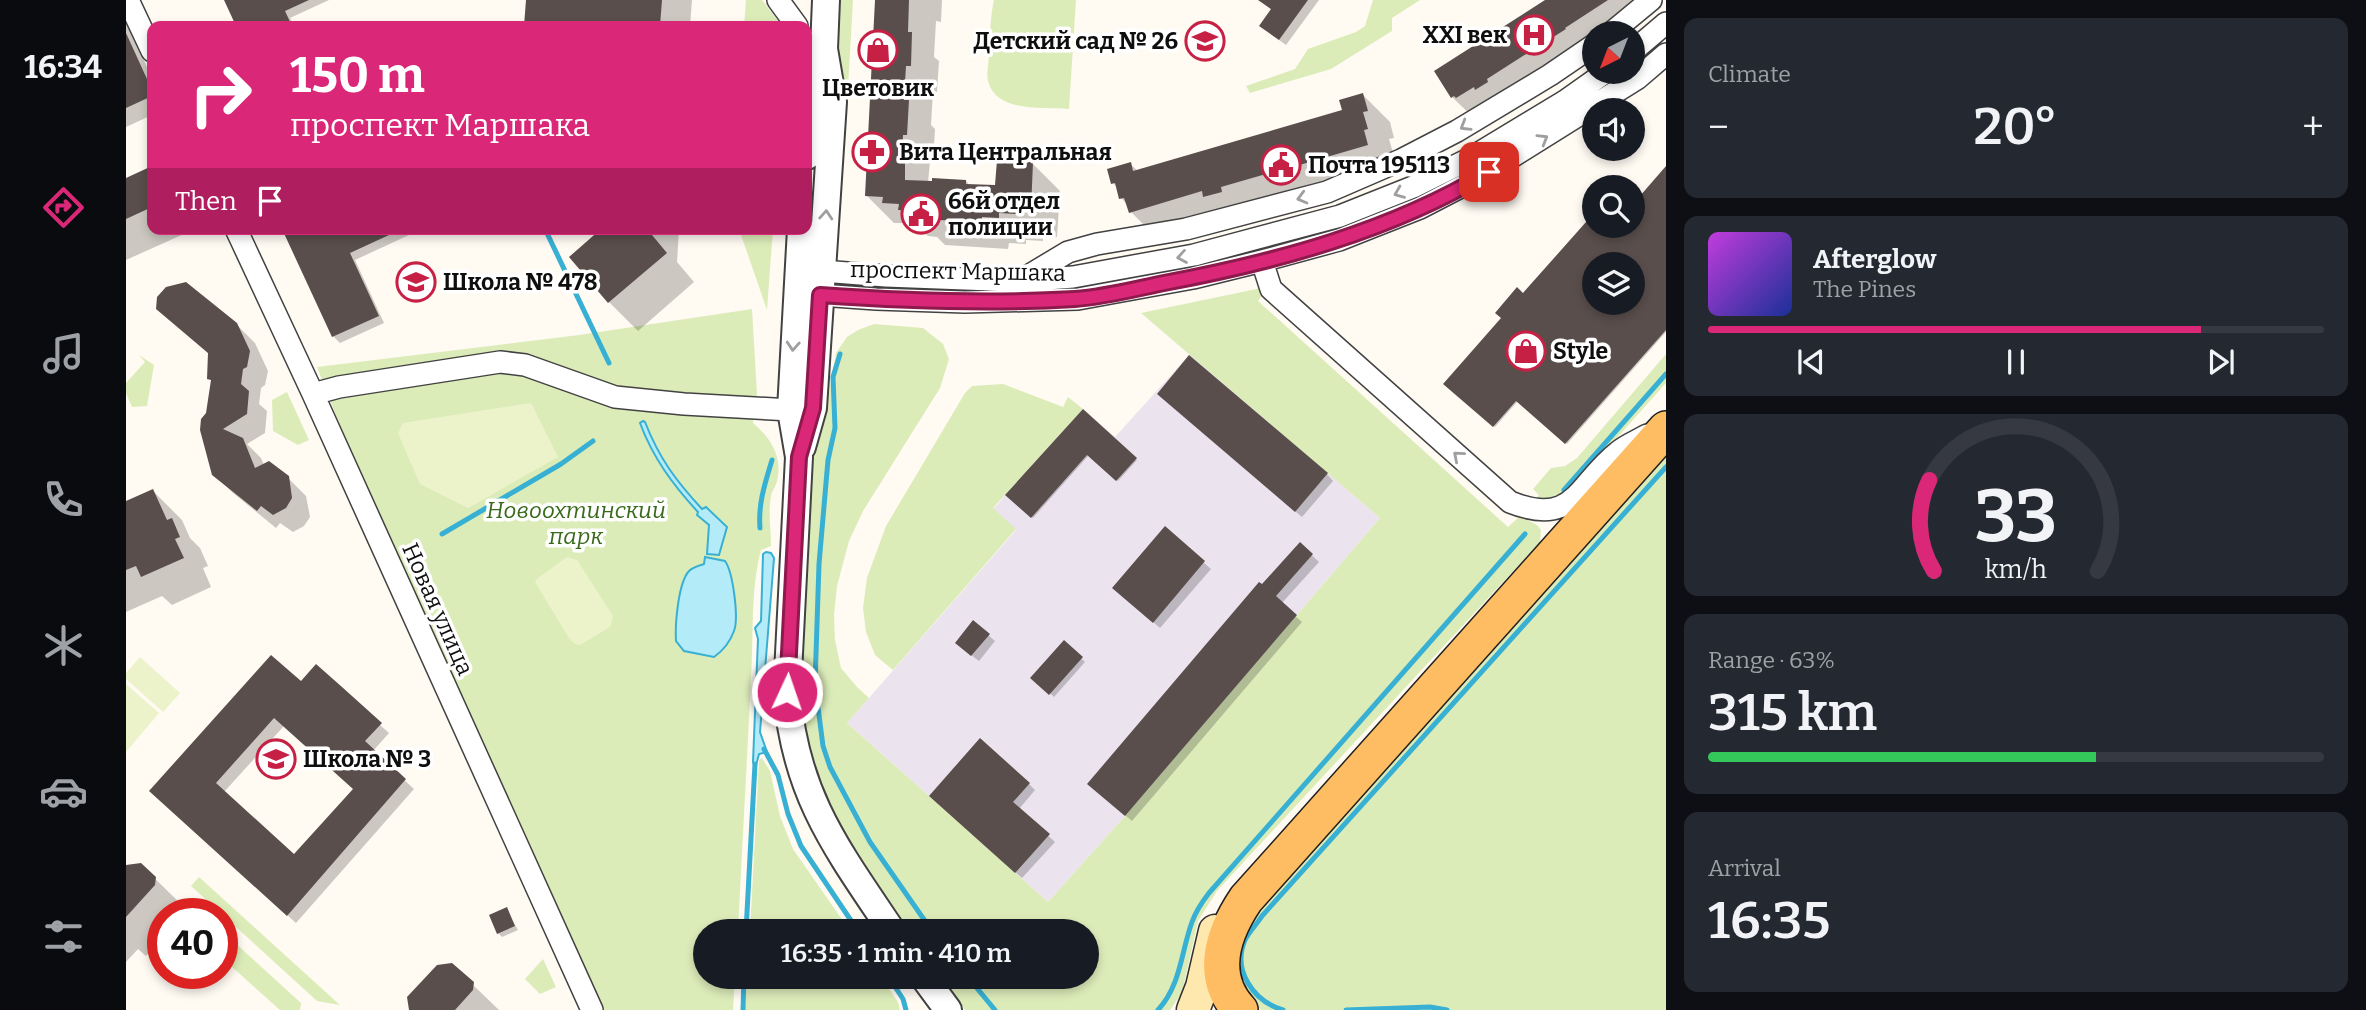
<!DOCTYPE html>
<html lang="en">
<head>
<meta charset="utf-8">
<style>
  :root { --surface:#171b24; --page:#242831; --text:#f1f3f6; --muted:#9ea1a6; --line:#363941; --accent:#db2777 }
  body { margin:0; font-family:Bitter,serif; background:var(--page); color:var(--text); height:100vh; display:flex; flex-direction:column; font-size:26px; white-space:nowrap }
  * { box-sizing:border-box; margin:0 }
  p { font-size:23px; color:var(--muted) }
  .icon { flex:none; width:38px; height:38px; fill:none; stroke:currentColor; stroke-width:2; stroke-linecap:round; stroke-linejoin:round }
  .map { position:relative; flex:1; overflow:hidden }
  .details { display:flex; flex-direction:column; gap:18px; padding:18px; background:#0d0f14; width:700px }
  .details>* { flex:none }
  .guide { position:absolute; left:21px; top:21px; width:665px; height:214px; border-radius:14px; box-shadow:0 4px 10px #0003; background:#db2777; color:#fff; overflow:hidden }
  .needle { width:46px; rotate:222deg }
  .controls { position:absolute; left:1456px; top:21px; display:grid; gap:14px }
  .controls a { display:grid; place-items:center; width:63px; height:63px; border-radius:50%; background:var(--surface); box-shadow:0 4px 10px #0003; font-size:35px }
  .speed { position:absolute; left:21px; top:898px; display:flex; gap:14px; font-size:35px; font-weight:700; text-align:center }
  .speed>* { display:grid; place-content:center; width:91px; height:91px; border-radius:50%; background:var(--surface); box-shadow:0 4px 10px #0003; line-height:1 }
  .speed .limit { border:10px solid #d22; background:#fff; color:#111 }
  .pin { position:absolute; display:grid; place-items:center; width:60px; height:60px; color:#fff; margin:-30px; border-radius:14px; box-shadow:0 4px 10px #0006 }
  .me { position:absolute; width:77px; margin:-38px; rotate:3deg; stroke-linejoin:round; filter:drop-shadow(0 0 5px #0008) }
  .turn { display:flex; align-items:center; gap:24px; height:147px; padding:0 28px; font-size:32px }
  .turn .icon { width:91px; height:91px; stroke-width:2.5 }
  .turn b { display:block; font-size:49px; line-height:60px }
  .then { display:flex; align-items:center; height:66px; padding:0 28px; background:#0003; gap:14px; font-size:26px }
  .big { font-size:52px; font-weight:600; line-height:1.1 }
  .details .widget { flex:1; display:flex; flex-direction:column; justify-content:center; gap:10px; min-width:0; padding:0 24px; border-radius:14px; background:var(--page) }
  .details .dial { align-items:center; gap:0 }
  .dial svg { height:182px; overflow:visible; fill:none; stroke:var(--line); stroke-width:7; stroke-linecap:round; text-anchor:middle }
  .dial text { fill:var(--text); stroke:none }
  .song { display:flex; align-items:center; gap:21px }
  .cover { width:84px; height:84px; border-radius:10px; background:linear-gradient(135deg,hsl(290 70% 55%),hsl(230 70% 35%)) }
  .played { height:7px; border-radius:4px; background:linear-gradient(90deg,var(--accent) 80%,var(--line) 80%) }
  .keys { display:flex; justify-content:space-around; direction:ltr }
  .heat { display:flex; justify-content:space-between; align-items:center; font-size:38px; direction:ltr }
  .charge { height:10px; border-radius:5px; background:linear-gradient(90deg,#34c759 63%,var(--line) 0) }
  .trip { position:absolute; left:567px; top:919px; width:406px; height:70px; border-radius:35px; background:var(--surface); box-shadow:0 4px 10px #0003; font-weight:600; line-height:70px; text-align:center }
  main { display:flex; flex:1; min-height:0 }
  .dock { display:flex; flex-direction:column; width:126px; justify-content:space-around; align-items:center; background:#090b0e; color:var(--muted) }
  .dock .icon { width:49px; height:49px }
  .dock .selected { color:var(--accent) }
  .dock b { font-size:32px; color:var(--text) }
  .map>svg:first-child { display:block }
  .industrial { fill:#ebe4ee }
  .green { fill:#dcecb9 }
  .pitch { fill:#ecf3cb }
  .water { fill:#b4ebf9; stroke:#38b0d3; stroke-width:2 }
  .shadow { fill:#0003; fill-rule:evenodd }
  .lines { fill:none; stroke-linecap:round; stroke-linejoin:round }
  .stream { stroke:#38b0d3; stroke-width:5 }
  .building { fill:#594e4b; fill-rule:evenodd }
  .minor-casing { stroke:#424242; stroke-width:24 }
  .tertiary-casing { stroke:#424242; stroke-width:30 }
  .secondary-casing { stroke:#313131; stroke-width:35 }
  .primary-casing { stroke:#202020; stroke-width:38 }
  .minor { stroke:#fff; stroke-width:21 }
  .tertiary { stroke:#fff; stroke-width:26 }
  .secondary { stroke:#ffe8ad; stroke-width:32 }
  .primary { stroke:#febd63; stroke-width:35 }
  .oneway { stroke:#9f9f9f }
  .route-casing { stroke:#8e194d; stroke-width:18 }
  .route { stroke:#db2777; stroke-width:12 }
  .labels { text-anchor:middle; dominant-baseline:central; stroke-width:7; stroke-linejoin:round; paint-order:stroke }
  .poi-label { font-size:23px; font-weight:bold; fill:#0f0f0f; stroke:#fff; text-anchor:start }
  .street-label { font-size:23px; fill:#0f0f0f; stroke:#fff }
  .park-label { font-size:23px; font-style:italic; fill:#3a6b1c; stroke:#fff }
</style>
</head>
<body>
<main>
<nav class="dock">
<b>16:34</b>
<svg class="icon selected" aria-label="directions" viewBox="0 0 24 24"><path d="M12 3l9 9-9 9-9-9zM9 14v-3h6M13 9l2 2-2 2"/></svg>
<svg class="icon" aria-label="music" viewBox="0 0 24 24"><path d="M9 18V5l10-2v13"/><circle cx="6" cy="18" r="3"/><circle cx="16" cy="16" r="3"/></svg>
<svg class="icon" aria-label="phone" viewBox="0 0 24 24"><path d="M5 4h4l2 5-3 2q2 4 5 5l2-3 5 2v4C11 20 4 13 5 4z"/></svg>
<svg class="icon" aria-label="climate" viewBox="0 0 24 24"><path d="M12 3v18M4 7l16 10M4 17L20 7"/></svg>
<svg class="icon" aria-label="car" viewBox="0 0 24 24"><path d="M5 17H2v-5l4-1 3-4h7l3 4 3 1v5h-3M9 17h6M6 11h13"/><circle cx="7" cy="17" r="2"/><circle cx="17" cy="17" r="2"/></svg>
<svg class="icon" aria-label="filters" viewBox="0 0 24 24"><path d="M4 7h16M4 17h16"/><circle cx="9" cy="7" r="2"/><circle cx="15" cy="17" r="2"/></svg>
</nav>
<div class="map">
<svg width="1540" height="1010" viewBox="0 0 1540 1010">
  <rect width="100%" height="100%" fill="#fffaf2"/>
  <!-- industrial -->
  <path class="industrial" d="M1064 354 1254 518 999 816 922 902 721 723 890 530 867 509 957 409 989 437Z"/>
  <!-- green -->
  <path class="green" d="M620 0H636L656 26H618Z
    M715 0H727L722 88H716L712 38Z
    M868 0H950L943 109C917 107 870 113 862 81 860 73 863 62 863 54 864 36 864 18 868 0Z
    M1247 0H1294L1266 18V31L1205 69 1124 93 1120 86 1169 69 1182 49 1230 32 1239 26Z
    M613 229H647L641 310Z
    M1140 287 1139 292 1132 301 1382 527 1394 516 1411 525 1415 530 1414 542 1091 891 1072 921 1056 993 1044 1010H839L812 977 961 976V931H781L721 843 692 789 675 710 673 685 688 451 700 410 710 353 721 337 732 330 748 324 797 328 817 344 823 359 814 388 737 511 723 541 711 586 708 615 709 640 715 668 731 687 743 698 721 723 922 902 999 816 1254 518 1015 313Z
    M626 309 631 394 627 423C645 438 657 457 651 481 650 487 646 490 645 496 642 513 645 530 645 546L635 550C624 592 628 635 625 678 621 763 616 847 612 931H579V976L609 977 607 1010H477L296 635 191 367 453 335Z
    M1540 354V383L1446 488C1434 497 1424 501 1409 500L1413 495 1407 489 1425 468 1439 466 1451 458Z
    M13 355 28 365 21 406 6 407 0 393V383L19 362Z
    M877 384 937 407 942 397 957 409 867 508 890 529 767 670 749 655 740 632 737 608 741 578 760 526 839 393 846 386Z
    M161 392 183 440 172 445 147 431 146 400Z
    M1540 449V1010H1135L1114 989 1107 952 1114 927Z
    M636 758 644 771 654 816 667 849 724 931H624L633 760Z
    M73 877 214 1005 191 1001 65 886Z
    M96 931 175 1003 174 1010H154L96 958Z
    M417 959 430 987 414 994 399 979Z
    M621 977H755L772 1002 774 1010H619Z"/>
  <!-- pitch -->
  <path class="pitch" d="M405 403 432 457 342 508 294 484 272 433 277 423Z
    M441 557 451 560 487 616 484 627 454 645 449 644 443 638 409 582 412 578Z
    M14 657 54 693 37 712 0 679V673Z
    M0 684 33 713 0 752Z"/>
  <!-- water -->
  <path class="water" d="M517 421 519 422C533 458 550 481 576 509L580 507 601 527 593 555 581 554 583 525 571 515 572 512C547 485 527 458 514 423Z
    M640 552 645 553 648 558 634 732 641 752 633 754 629 769 627 762 632 639 629 628 635 621 637 554Z
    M579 557 599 561C607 572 613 618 608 631 604 642 598 650 588 657L558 651 550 641C549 625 552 583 563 571 567 567 572 566 578 564Z"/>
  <!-- shadow -->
  <path class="shadow" d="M100 0H203L164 18 168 26H112Z
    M402 0H566L564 26H400Z
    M751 0H816L815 22 810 21 808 57 813 61 811 92H807L805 125 809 129 807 162 804 161 802 183 840 181 844 186 871 187 907 164 934 191 931 237 917 236V241L900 240V244L883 243 882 249 819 245 811 237 802 236 796 231 785 230 779 223H768L741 196Z
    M1133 0H1193L1160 45 1142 32 1146 10Z
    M1422 0H1506L1512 11 1507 15 1513 24 1499 33H1468V53L1387 107 1388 110 1378 116 1375 114 1354 124 1326 97Z
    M0 21 26 78V115L0 127Z
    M1237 95 1264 122 1268 138 1263 139 1268 156 1181 202 1032 239 1005 212 1003 206 995 198 992 188 987 183 1004 164 1012 171 1219 111Z
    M26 168V229H69L0 260V179Z
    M1540 168V332L1441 444 1392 401 1369 427 1320 383 1468 216V226H1507V206ZM1468 264H1507V303H1468Z
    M160 229H296L229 260 258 323 214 343 207 336Z
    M478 229H553L551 262 568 282 512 331 483 302 445 257Z
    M32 308 110 324 129 343 142 371 139 385 135 388 133 404 141 411 139 433 121 444 135 458 138 465 161 477 180 496 184 517 178 526 167 532 154 523 150 528 107 493 88 474 82 414 86 381 83 378 84 355Z
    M1039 400 1201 474 1207 481 1176 517Z
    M957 411 1011 460 992 481 963 455 907 518 882 495Z
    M27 491 56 520 64 538 74 548 82 566 77 568 85 587 46 605 36 596 0 612V503Z
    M1039 529 1085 569 1034 628 995 594Z
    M1174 544 1193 562 1155 604 1176 622 1006 821 969 790 1136 587Z
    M862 635 869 641 853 661 837 649Z
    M938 642 959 662 928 697 907 677Z
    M176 683 254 725 263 733 247 751 288 789 170 923 34 800ZM158 726 229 790 169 856 98 792Z
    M903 784 909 790 893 809 929 842 896 878 811 802Z
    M15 865 58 907 57 914H37V937L20 956 12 949 0 962V867Z
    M380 909 392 930 376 937 372 933Z
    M346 984 373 1010H285Z"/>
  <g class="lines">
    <!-- stream -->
    <path class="stream" d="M419 229 483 363
      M714 354 707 377 709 428 702 460 693 564 689 684 697 746 704 767 744 842 806 931
      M1438 490 1540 374
      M634 528C632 504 639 483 646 460
      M316 534 435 464 467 441
      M638 749 652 775 662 814 675 846 732 931
      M620 931 629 764
      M762 976 777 999 780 1010
      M841 976 869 1010
      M617 1010 618 976
      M1032 1010C1055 985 1055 952 1066 922 1070 911 1076 902 1083 893L1399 534
      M1157 1010C1127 1001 1106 970 1119 940 1123 932 1131 924 1136 916L1540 467
      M1220 1010 1304 1007 1321 1010"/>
  </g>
  <!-- building -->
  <path class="building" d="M98 0H183L159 11 166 26H110Z
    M400 0H536L534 26H398Z
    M749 0H783L782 32H786L785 66H780L778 100H783L781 135H777L776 162 779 163V180L806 181V178L840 180V184L869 185 871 160 907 162 905 210H891L890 214 873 213V218L856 217V222L790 219 791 211 772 210 773 204 756 203 757 197 739 196Z
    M1132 0H1182L1153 40 1133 26 1145 9Z
    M1419 0H1482L1439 28 1440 29 1421 41 1423 43 1410 51 1408 49 1361 79 1362 82 1349 90 1348 87 1330 98 1328 96 1325 98 1308 71Z
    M0 33 26 90V96L0 108Z
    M1237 93 1242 111 1237 112 1242 129 1238 130 1242 145 1170 166 1171 171 1152 176 1150 171 1095 187 1096 192 1077 197 1076 191 1003 213 998 198 993 199 989 183 985 184 981 169 1005 162 1007 171 1216 110 1213 100Z
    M26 166V207L0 219V178Z
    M1540 166V330L1439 444 1390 401 1367 427 1317 384 1375 318 1369 313 1391 287 1397 293 1468 213V226H1507V204ZM1468 264H1507V303H1468Z
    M156 229H276L224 253 253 316 206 337Z
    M475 229H521L541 253 482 303 443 257Z
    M60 282 111 323 124 351 121 367 117 369 115 384 123 391 121 414 97 429 117 438 129 468 143 461 163 476 166 498 160 508 147 515 135 506 131 511 86 475 74 430 75 419 80 413 85 380 81 379 82 353 30 309 31 297 40 287Z
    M1063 355 1202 473 1169 512 1031 394Z
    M957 409 1011 458 990 481 961 455 905 518 879 495Z
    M27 489 41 520 46 518 54 537 49 539 58 558 15 577 10 566 0 570V501Z
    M1039 526 1079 561 1027 623 986 588Z
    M1174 542 1187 554 1150 596 1171 615 999 816 961 784 1133 582 1136 584Z
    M847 620 864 634 845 656 829 643Z
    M938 640 957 657 923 695 904 678Z
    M145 655 175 681 190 664 216 687 256 723 239 741 280 779 161 916 23 791ZM148 718 227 789 168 854 90 783Z
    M854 738 904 783 887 802 924 834 889 873 803 796Z
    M15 863 30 877 29 885 0 917V865Z
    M381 907 389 926 371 934 363 915Z
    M326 963 348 982 347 990 329 1010H283L281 997 311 965Z"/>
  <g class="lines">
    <!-- minor casing -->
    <g class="minor-casing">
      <path id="minor" d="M2 0 26 51
        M652 0 671 26
        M1485 33 1525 0
        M681 42 685 50 690 77
        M1507 51 1540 23
        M110 229 187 394 466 1010
        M1136 261 1145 289 1384 502C1449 528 1451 484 1492 452 1500 445 1511 441 1521 435
        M682 278 696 271 760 276 895 281 947 277 1068 255 1214 216 1287 187 1343 159 1439 101 1480 72
        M897 279 942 252 971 244 1060 229 1201 192 1275 160 1331 131 1424 75 1468 45
        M682 287 694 295 750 299 839 302 952 299 1067 278 1136 261 1213 240 1294 208 1352 178 1512 78 1540 54
        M187 394 213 387 374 362 399 365 489 397 558 404 665 410"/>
    </g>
    <!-- tertiary casing -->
    <g class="tertiary-casing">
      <path id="tertiary" d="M681 156 685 99 698 49 700 0
        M675 229 665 410 673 457 661 693C669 795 711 849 766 931
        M676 447 687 408 707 102 698 49
        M797 976 822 1010"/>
    </g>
    <!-- secondary casing -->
    <g class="secondary-casing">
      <path id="secondary" d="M1067 1010 1076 987 1089 931"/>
    </g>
    <!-- primary casing -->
    <g class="primary-casing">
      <path id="primary" d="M1114 1010C1082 976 1097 933 1120 899L1540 429"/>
    </g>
    <!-- minor -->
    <use href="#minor" class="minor"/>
    <!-- tertiary -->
    <use href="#tertiary" class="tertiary"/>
    <!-- secondary -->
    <use href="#secondary" class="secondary"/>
    <!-- primary -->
    <use href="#primary" class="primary"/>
  </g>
  <!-- one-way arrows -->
  <defs><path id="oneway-chevron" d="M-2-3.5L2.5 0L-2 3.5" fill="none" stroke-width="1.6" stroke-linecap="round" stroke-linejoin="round" transform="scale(1.75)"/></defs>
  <g class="oneway">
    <use href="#oneway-chevron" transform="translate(1339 126) rotate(149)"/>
    <use href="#oneway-chevron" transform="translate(1417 139) rotate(-31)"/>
    <use href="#oneway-chevron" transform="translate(1273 193) rotate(158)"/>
    <use href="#oneway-chevron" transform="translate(1176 198) rotate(165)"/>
    <use href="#oneway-chevron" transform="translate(700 215) rotate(-86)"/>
    <use href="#oneway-chevron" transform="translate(1056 257) rotate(170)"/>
    <use href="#oneway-chevron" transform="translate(667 346) rotate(94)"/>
    <use href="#oneway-chevron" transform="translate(1332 456) rotate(-139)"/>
  </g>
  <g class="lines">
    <!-- route casing -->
    <g class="route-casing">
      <path id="route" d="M661 692 673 457 687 408 694 295C779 301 864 304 949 299 979 297 1009 289 1038 283 1150 262 1265 231 1363 172"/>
    </g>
    <!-- route -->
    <use href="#route" class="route"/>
  </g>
  <!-- icons -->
  <defs>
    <g id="hospital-ring" transform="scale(2.0125)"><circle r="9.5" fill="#fff" stroke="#c72045" stroke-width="1.5"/><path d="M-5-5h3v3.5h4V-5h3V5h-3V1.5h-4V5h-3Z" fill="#c72045"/></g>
    <g id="school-ring" transform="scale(2.0125)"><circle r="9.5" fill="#fff" stroke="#c72045" stroke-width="1.5"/><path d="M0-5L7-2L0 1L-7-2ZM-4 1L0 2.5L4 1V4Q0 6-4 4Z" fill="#c72045"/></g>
    <g id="shop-ring" transform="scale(2.0125)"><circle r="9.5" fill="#fff" stroke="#c72045" stroke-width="1.5"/><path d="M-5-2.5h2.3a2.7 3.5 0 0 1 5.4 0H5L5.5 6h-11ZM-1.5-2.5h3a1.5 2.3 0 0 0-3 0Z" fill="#c72045"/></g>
    <g id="pharmacy-ring" transform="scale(2.0125)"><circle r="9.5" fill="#fff" stroke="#c72045" stroke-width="1.5"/><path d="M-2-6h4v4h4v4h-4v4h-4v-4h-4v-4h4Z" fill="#c72045"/></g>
    <g id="civic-ring" transform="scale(2.0125)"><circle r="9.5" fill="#fff" stroke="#c72045" stroke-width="1.5"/><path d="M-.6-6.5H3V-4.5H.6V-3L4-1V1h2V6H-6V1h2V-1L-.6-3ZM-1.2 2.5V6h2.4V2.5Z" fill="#c72045"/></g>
  </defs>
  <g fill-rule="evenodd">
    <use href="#hospital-ring" x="1408" y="35"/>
    <use href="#school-ring" x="1079" y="41"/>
    <use href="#shop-ring" x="752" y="50"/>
    <use href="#pharmacy-ring" x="746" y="152"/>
    <use href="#civic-ring" x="1155" y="165"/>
    <use href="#civic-ring" x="795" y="214"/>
    <use href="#school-ring" x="290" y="282"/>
    <use href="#shop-ring" x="1400" y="351"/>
    <use href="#school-ring" x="150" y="759"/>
  </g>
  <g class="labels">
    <!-- poi labels -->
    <g class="poi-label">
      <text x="1381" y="35" text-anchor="end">XXI век</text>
      <text x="1052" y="41" text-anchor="end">Детский сад № 26</text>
      <text x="752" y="88" text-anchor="middle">Цветовик</text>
      <text x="773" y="152">Вита Центральная</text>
      <text x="1182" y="165">Почта 195113</text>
      <text x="822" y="201">66й отдел<tspan x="822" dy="26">полиции</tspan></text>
      <text x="317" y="282">Школа № 478</text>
      <text x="1427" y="351">Style</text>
      <text x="177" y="759">Школа № 3</text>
    </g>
    <!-- street labels -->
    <g class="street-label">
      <text transform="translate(832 271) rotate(1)">проспект Маршака</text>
      <text transform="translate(312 609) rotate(66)">Новая улица</text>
    </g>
    <!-- park labels -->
    <g class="park-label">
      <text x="450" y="510">Новоохтинский<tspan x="450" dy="26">парк</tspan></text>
    </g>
  </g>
</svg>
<div class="controls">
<a><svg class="needle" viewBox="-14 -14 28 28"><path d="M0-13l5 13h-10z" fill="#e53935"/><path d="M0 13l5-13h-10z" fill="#9ea1a6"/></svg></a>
<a><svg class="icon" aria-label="sound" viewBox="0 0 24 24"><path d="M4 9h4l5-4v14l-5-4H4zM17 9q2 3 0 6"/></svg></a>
<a><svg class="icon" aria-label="search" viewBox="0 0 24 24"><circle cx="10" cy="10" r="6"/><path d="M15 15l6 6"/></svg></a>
<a><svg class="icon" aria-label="layers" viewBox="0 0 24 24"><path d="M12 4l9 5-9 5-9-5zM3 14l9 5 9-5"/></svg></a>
</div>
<div class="speed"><div class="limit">40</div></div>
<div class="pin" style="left:1363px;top:172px;background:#d93025"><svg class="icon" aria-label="arrive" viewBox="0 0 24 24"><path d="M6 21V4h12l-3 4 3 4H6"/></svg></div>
<svg class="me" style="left:661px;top:692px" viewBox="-20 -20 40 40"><circle r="17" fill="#db2777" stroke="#fff" stroke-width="3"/><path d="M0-11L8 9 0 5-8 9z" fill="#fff"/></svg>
<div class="trip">16:35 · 1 min · 410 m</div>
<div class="guide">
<div class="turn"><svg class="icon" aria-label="right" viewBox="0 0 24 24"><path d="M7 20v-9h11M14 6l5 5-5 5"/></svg><div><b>150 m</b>проспект Маршака</div></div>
<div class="then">Then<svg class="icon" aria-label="arrive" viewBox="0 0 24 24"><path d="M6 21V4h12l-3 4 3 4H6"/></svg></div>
</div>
</div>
<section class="details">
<div class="widget"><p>Climate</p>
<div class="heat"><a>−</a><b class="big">20°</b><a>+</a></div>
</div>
<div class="widget">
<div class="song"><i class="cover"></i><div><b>Afterglow</b><p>The Pines</p></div></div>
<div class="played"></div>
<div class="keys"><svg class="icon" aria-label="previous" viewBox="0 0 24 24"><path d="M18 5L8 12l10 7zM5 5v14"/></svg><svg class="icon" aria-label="pause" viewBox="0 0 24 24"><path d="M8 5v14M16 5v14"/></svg><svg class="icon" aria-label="next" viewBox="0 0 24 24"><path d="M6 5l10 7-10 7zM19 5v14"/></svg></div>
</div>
<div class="widget dial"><svg viewBox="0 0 100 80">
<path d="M14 69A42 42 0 1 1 86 69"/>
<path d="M14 69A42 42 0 0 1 12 29" stroke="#db2777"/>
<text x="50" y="56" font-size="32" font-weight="700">33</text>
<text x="50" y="72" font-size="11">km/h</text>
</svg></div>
<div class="widget"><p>Range · 63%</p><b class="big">315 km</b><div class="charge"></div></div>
<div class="widget"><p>Arrival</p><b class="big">16:35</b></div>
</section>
</main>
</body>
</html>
